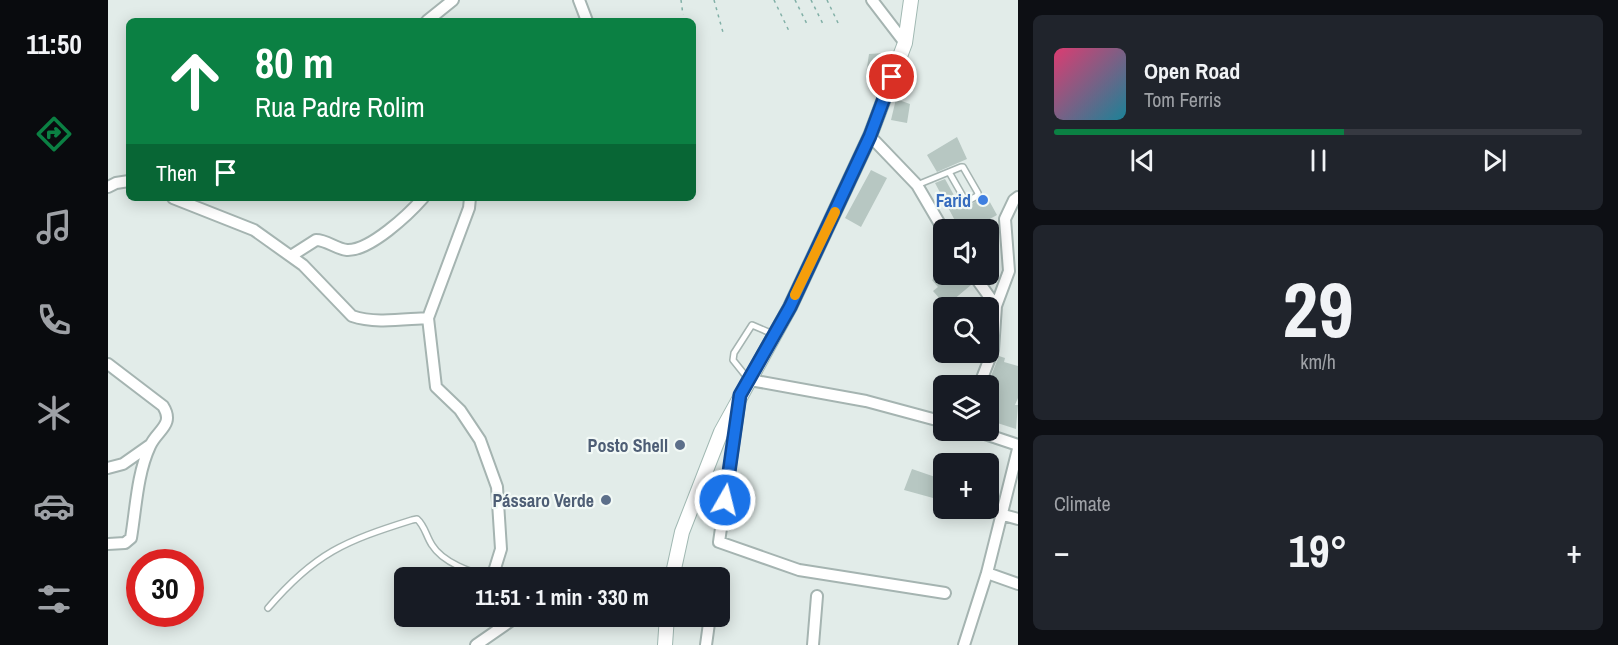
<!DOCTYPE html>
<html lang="en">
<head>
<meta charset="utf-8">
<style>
  :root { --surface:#171b24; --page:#20242c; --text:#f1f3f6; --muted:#9ea1a6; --line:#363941; --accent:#0b8043 }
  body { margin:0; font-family:"Archivo Narrow",sans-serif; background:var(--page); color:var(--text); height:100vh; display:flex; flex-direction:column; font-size:22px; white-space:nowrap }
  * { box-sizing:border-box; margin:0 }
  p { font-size:20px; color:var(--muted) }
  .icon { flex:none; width:33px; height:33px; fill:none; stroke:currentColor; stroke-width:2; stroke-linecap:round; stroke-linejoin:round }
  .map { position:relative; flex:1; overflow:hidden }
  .side { display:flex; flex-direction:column; gap:15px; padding:15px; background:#0d0f14; width:600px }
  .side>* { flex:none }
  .hud { position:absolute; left:18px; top:18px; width:570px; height:183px; border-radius:9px; box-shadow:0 3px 15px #0003; background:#0b8043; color:#fff; overflow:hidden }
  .fabs { position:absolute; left:825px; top:219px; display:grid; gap:12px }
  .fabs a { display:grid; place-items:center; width:66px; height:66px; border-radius:9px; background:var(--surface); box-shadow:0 3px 15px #0003; font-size:30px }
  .speed { position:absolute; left:18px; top:549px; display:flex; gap:12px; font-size:30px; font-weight:700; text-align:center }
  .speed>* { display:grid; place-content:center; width:78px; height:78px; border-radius:50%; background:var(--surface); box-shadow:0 3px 15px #0003; line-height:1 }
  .speed .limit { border:9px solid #d22; background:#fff; color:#111 }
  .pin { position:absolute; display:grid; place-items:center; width:51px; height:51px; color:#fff; margin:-26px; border:3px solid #fff; border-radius:50%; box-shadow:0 2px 6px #0007 }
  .me { position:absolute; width:66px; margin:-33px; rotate:8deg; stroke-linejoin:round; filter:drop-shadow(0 0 4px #0008) }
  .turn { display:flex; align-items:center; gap:21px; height:126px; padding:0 30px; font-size:27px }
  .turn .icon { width:78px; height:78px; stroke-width:2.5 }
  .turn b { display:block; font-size:42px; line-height:51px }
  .then { display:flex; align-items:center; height:57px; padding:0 30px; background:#0003; gap:12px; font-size:22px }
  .big { font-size:45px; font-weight:800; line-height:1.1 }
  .side .widget { flex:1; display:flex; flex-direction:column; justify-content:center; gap:9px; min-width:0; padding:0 21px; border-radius:9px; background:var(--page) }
  .side .dial { align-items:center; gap:0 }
  .dial b { font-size:78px; line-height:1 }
  .song { display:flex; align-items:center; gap:18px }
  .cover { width:72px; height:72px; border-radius:9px; background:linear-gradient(135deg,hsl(340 70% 55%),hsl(190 70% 35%)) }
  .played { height:6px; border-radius:3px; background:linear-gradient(90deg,var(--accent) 55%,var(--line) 55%) }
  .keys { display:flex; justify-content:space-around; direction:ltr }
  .heat { display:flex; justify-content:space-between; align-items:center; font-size:33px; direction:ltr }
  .trip { position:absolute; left:286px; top:567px; width:336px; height:60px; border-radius:9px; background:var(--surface); box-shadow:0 3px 15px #0003; font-weight:800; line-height:60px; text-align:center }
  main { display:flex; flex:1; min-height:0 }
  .dock { display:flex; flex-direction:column; width:108px; justify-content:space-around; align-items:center; background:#090b0e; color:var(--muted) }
  .dock .icon { width:42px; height:42px }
  .dock .selected { color:var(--accent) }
  .dock b { font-size:27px; color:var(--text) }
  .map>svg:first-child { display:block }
  .building { fill:#b7c7c2 }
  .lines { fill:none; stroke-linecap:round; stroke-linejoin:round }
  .lane-casing { stroke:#a5b4b1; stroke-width:8 }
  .street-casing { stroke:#a5b4b1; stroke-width:14 }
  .secondary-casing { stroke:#a0b8b2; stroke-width:16 }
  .path { stroke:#82b0a7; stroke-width:1.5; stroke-dasharray:3 4.5; stroke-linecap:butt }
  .lane { stroke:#fff; stroke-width:5 }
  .street { stroke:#fff; stroke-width:10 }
  .secondary { stroke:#fff; stroke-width:14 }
  .route-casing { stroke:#114b97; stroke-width:15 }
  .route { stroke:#1a73e8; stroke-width:10 }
  .slow { stroke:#f59e0b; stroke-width:10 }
  .shop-dot { fill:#3f7fe0; stroke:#f2f9f6; stroke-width:2 }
  .service-dot { fill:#5c6f8a; stroke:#f2f9f6; stroke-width:2 }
  .labels { text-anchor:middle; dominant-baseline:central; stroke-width:4.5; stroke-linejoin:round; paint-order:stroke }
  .shop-label { font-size:18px; font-weight:bold; fill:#366cbe; stroke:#f2f9f6; text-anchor:end }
  .service-label { font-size:18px; font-weight:bold; fill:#4e5e75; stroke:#f2f9f6; text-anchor:end }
</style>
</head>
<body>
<main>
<nav class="dock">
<b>11:50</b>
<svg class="icon selected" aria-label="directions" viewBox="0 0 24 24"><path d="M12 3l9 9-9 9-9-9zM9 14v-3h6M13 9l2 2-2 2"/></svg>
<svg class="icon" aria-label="music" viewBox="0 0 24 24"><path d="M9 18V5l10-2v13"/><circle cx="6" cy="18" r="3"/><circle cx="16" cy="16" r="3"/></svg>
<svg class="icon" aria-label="phone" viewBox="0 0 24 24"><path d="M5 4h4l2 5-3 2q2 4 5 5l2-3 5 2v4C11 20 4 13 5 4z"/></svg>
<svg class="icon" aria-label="climate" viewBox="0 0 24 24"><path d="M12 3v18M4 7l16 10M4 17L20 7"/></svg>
<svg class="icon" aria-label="car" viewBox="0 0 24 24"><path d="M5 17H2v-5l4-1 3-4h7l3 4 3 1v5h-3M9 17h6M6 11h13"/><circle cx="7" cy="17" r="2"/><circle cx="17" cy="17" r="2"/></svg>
<svg class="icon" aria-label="filters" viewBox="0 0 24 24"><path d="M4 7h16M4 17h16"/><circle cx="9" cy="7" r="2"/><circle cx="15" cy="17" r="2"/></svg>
</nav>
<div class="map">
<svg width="910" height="645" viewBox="0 0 910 645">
  <rect width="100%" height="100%" fill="#e2ece9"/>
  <!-- building -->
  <path class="building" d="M776 53 779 65 774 80 758 74 761 54Z
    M788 99 802 104 799 123 783 120Z
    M849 137 859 159 829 172 819 155Z
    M763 170 779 178 753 227 737 218Z
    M837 179 853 208 862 205 878 195 889 215 862 230H852L827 183Z
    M831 274H856L863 285 838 306 825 291 830 287 824 280Z
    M891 356 897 358 896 362 910 366V398L907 405H910L908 429 880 420 879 386Z
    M804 469 836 480V501L796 490Z"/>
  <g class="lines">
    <!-- lane casing -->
    <g class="lane-casing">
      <path id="lane" d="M809 185 853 167H855L870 193 869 196 860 201 857 200 841 172
        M641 380 625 360 626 353 644 325 665 334
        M160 608C207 553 237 541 304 520L309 519C317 526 318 536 324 545 335 563 363 572 383 578"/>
    </g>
    <!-- street casing -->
    <g class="street-casing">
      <path id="street" d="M471 0 479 21
        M764 0 797 43
        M319 21 345 0
        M762 136 809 185 836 231
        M0 187 8 183 21 181
        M65 198 146 230 195 265 244 316C267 324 296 319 320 318
        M362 198 361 208 320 318 328 387 352 410 372 440 389 487 393 549 384 578
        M183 256 208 240C219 240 228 249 239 250 262 251 301 214 315 198
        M865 274 888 306
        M0 364 55 406C67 425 49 430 42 446 29 474 28 508 23 538L17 543 0 544
        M642 380 758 401 836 422
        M871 386 885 350 888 306 901 271 897 219 906 200 910 197
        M631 404 611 542 691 570 837 593
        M865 430 910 445
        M0 468 15 464 42 445
        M892 514 910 519
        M879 573 910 584
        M368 645 404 620 402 616
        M598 645 602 616
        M705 645 709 596
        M856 645 879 573 910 449"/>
    </g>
    <!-- secondary casing -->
    <g class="secondary-casing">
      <path id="secondary" d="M564 578 574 532 613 432 682 307 762 136 797 43 803 0
        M557 645 559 616"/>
    </g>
    <!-- path -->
    <path class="path" d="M573 0 575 15
      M606 0 616 36
      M666 0 681 31
      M687 0 700 26
      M703 0 715 24
      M719 0 731 25"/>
    <!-- lane -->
    <use href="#lane" class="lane"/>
    <!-- street -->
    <use href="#street" class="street"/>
    <!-- secondary -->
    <use href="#secondary" class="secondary"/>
  </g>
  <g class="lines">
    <!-- route casing -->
    <g class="route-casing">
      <path id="route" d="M617 500 632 395 682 307 762 136 784 77"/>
    </g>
    <!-- route -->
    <use href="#route" class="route"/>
    <!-- slow -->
    <path class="slow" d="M687 295 727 212"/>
  </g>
  <!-- markers -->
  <circle class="shop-dot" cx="875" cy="200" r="6"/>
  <g class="service-dot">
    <circle cx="572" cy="445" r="6"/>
    <circle cx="498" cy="500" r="6"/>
  </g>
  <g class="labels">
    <!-- shop labels -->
    <g class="shop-label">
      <text x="863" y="200">Farid</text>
    </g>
    <!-- service labels -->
    <g class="service-label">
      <text x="560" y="445">Posto Shell</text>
      <text x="486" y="500">Pássaro Verde</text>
    </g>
  </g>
</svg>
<div class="fabs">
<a><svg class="icon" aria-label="sound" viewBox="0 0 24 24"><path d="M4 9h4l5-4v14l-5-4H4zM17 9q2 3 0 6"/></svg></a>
<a><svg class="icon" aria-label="search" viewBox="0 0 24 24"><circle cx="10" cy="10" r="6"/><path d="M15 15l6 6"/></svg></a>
<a><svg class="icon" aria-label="layers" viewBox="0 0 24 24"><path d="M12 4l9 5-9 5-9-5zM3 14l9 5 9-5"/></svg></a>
<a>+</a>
</div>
<div class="speed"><div class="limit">30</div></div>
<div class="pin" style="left:784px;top:77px;background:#d93025"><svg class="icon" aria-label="arrive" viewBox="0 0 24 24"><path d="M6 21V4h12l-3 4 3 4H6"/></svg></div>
<svg class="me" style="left:617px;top:500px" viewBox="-20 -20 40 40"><circle r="17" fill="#1a73e8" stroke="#fff" stroke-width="3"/><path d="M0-11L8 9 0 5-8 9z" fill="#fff"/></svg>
<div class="trip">11:51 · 1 min · 330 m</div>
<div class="hud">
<div class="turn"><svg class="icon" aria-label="ahead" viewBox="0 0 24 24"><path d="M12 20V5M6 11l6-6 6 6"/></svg><div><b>80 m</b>Rua Padre Rolim</div></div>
<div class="then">Then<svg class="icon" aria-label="arrive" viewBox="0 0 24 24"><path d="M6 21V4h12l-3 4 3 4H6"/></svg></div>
</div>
</div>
<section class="side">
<div class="widget">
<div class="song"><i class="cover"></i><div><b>Open Road</b><p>Tom Ferris</p></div></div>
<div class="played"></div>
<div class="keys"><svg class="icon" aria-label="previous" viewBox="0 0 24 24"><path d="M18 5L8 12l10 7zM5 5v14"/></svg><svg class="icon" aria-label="pause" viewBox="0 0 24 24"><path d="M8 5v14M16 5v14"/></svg><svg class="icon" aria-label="next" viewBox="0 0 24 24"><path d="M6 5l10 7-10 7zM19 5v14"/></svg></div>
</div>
<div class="widget dial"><b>29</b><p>km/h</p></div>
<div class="widget"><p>Climate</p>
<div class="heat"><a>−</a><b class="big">19°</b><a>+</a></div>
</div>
</section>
</main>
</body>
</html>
